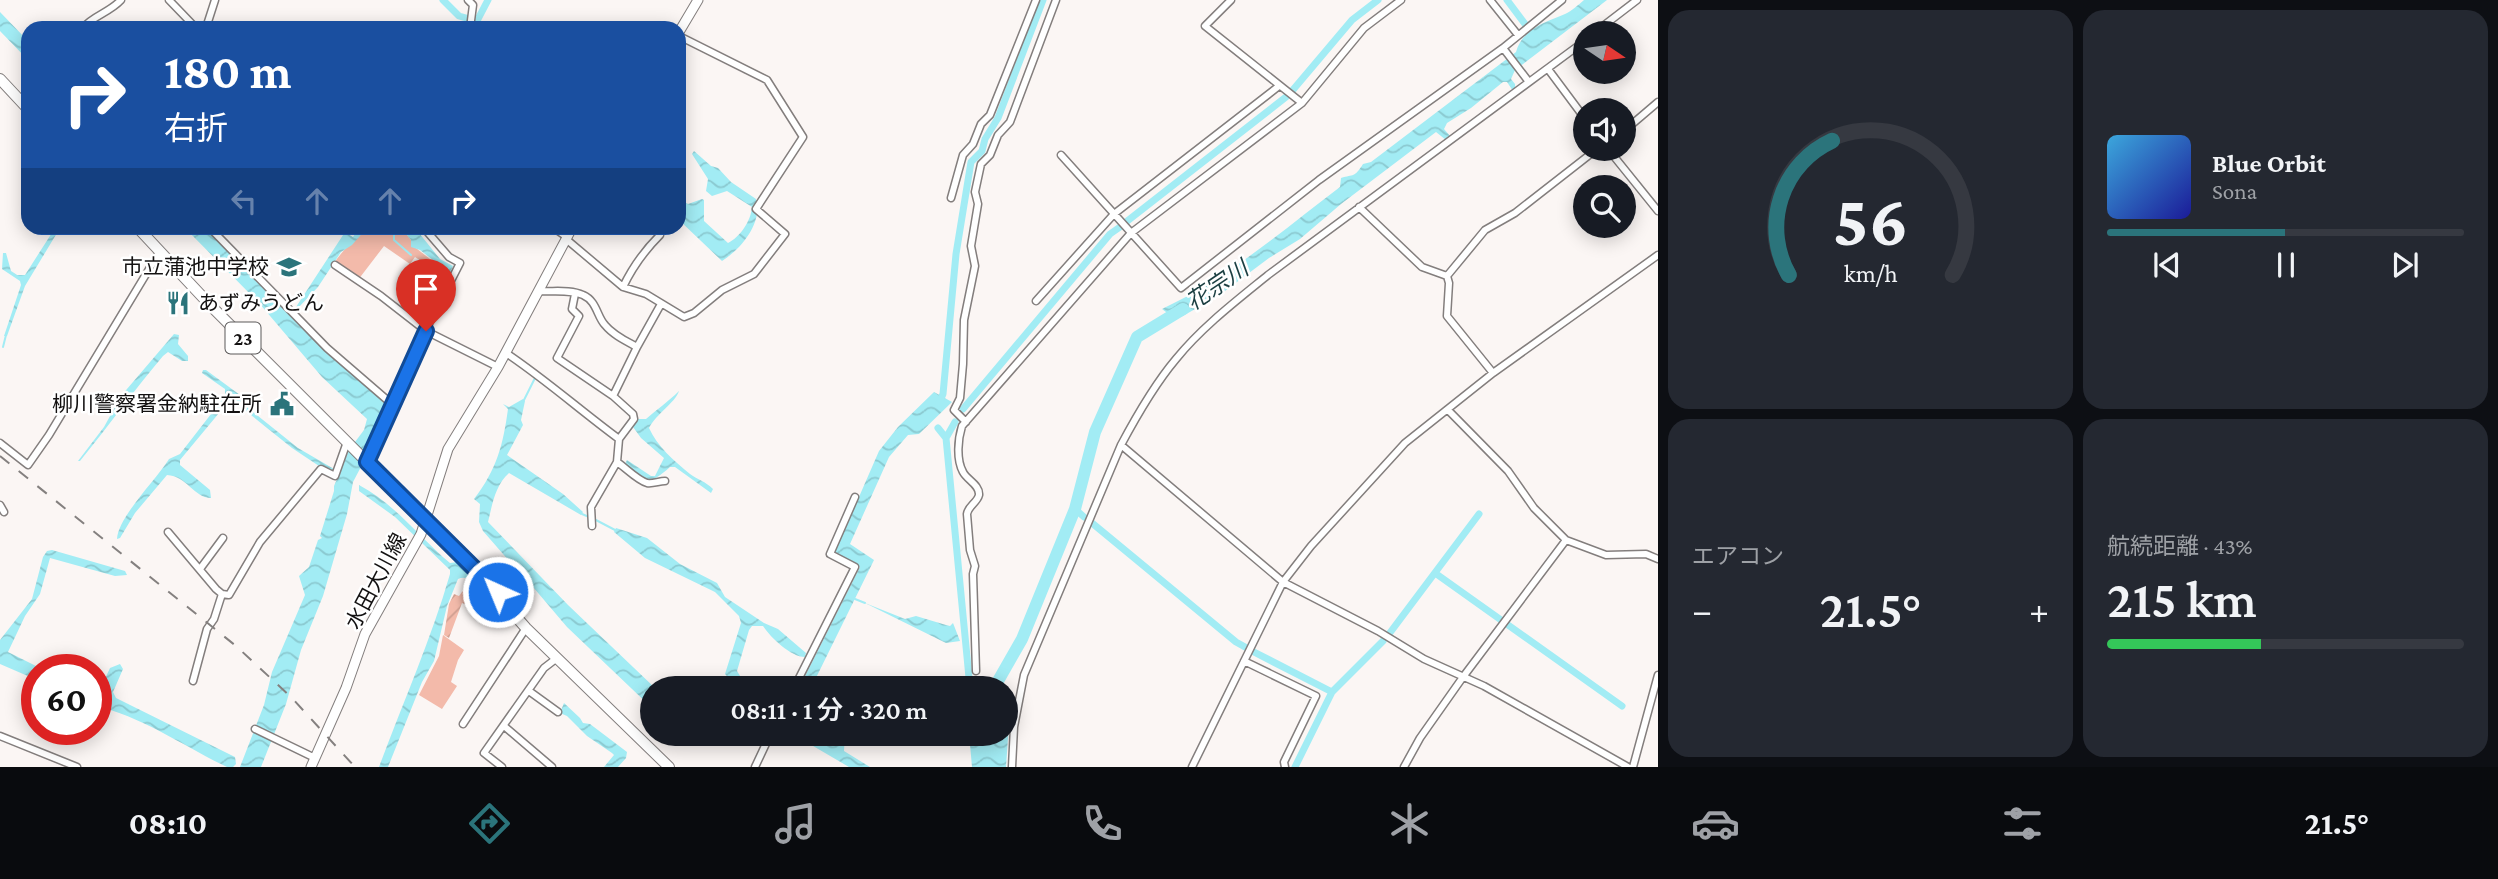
<!DOCTYPE html>
<html lang="ja">
<head>
<meta charset="utf-8">
<style>
  :root { --surface:#171b24; --page:#242831; --text:#f1f3f6; --muted:#9ea1a6; --line:#363941; --accent:#2b747b }
  body { margin:0; font-family:"Crimson Pro","Noto Sans JP",serif; background:var(--page); color:var(--text); height:100vh; display:flex; flex-direction:column; font-size:26px; white-space:nowrap }
  * { box-sizing:border-box; margin:0 }
  p { font-size:23px; color:var(--muted) }
  .icon { flex:none; width:38px; height:38px; fill:none; stroke:currentColor; stroke-width:2; stroke-linecap:round; stroke-linejoin:round }
  .map { position:relative; flex:1; overflow:hidden }
  .details { display:flex; flex-direction:column; gap:10px; padding:10px; background:#0d0f14; width:840px }
  .details>* { flex:none }
  .guide { position:absolute; left:21px; top:21px; width:665px; height:214px; border-radius:21px; box-shadow:0 4px 18px #0003; background:#1a4fa0; color:#fff; overflow:hidden }
  .needle { width:46px; rotate:103deg }
  .fabs { position:absolute; left:1573px; top:21px; display:grid; gap:14px }
  .fabs a { display:grid; place-items:center; width:63px; height:63px; border-radius:50%; background:var(--surface); box-shadow:0 4px 18px #0003; font-size:35px }
  .speed { position:absolute; left:21px; top:654px; display:flex; gap:14px; font-size:35px; font-weight:700; text-align:center }
  .speed>* { display:grid; place-content:center; width:91px; height:91px; border-radius:50%; background:var(--surface); box-shadow:0 4px 18px #0003; line-height:1 }
  .speed .limit { border:10px solid #d22; background:#fff; color:#111 }
  .pin { position:absolute; display:grid; place-items:center; width:60px; height:60px; color:#fff; margin:-72px -30px; border-radius:50% 50% 50% 0; rotate:-45deg; box-shadow:0 0 7px #0007 }
  .pin .icon { rotate:45deg }
  .me { position:absolute; width:77px; margin:-38px; rotate:316deg; stroke-linejoin:round; filter:drop-shadow(0 0 5px #0008) }
  .turn { display:flex; align-items:center; gap:24px; height:147px; padding:0 28px; font-size:32px }
  .turn .icon { width:91px; height:91px; stroke-width:2.5 }
  .turn b { display:block; font-size:49px; line-height:60px }
  .lanes { display:flex; align-items:center; height:66px; padding:0 28px; background:#0003; justify-content:center; gap:35px; direction:ltr }
  .lanes .off { opacity:.35 }
  .big { font-size:52px; font-weight:600; line-height:1.1 }
  .details .card { flex:1; display:flex; flex-direction:column; justify-content:center; gap:10px; min-width:0; padding:0 24px; border-radius:21px; background:var(--page) }
  .details .dial { align-items:center; gap:0 }
  .dial svg { height:182px; overflow:visible; fill:none; stroke:var(--line); stroke-width:7; stroke-linecap:round; text-anchor:middle }
  .dial text { fill:var(--text); stroke:none }
  .song { display:flex; align-items:center; gap:21px }
  .cover { width:84px; height:84px; border-radius:10px; background:linear-gradient(135deg,hsl(200 70% 55%),hsl(240 70% 35%)) }
  .played { height:7px; border-radius:4px; background:linear-gradient(90deg,var(--accent) 50%,var(--line) 50%) }
  .keys { display:flex; justify-content:space-around; direction:ltr }
  .heat { display:flex; justify-content:space-between; align-items:center; font-size:38px; direction:ltr }
  .charge { height:10px; border-radius:5px; background:linear-gradient(90deg,#34c759 43%,var(--line) 0) }
  .details .tiles { flex:1; display:grid; gap:10px; grid-template-columns:repeat(2,1fr) }
  .trip { position:absolute; left:640px; top:676px; width:378px; height:70px; border-radius:35px; background:var(--surface); box-shadow:0 4px 18px #0003; font-weight:600; line-height:70px; text-align:center }
  .tabs { display:flex; height:112px; justify-content:space-around; align-items:center; background:#090b0e; color:var(--muted) }
  .tabs .icon { width:49px; height:49px }
  .tabs .current { color:var(--accent) }
  .tabs b { font-size:32px; color:var(--text) }
  main { display:flex; flex:1; min-height:0 }
  .map>svg:first-child { display:block }
  .green { fill:#f3baaa }
  .garden { fill:url(#garden-furrows) }
  .water { fill:url(#water-waves) }
  .lines { fill:none; stroke-linecap:round; stroke-linejoin:round }
  .stream { stroke:#a2ecf4; stroke-width:2 }
  .canal { stroke:#a2ecf4; stroke-width:7 }
  .river { stroke:#a2ecf4; stroke-width:12 }
  .street-casing { stroke:#837e7d; stroke-width:9 }
  .secondary-casing { stroke:#837e7d; stroke-width:11 }
  .primary-casing { stroke:#837e7d; stroke-width:12 }
  .street { stroke:#fff; stroke-width:6 }
  .secondary { stroke:#fff; stroke-width:9 }
  .primary { stroke:#fff; stroke-width:10 }
  .rail { stroke:#84807f; stroke-width:2; stroke-dasharray:12 12; stroke-linecap:butt }
  .route-casing { stroke:#114b97; stroke-width:18 }
  .route { stroke:#1a73e8; stroke-width:12 }
  .labels { text-anchor:middle; dominant-baseline:central; stroke-width:5; stroke-linejoin:round; paint-order:stroke }
  .shield { fill:#fff; stroke:#5a5858; stroke-width:2 }
  .shield-label { font-size:19px; font-weight:bold; fill:#131111 }
  .poi-label { font-size:21px; fill:#131111; stroke:#fff; text-anchor:end }
  .street-label { font-size:21px; fill:#131111; stroke:#fff }
  .water-label { font-size:23px; font-style:italic; fill:#1b3f42; stroke:#fff }
</style>
</head>
<body>
<main>
<div class="map">
<svg width="1658" height="767" viewBox="0 0 1658 767">
  <defs>
    <pattern id="garden-furrows" width="10" height="10" patternUnits="userSpaceOnUse" patternTransform="scale(1.75)"><rect width="10" height="10" fill="#f3baaa"/><path d="M-1 1l2-2M0 10L10 0M9 11l2-2" fill="none" stroke="#cf9f91"/></pattern>
    <pattern id="water-waves" width="16" height="10" patternUnits="userSpaceOnUse" patternTransform="scale(1.75)"><rect width="16" height="10" fill="#a2ecf4"/><path d="M0 5q4-4 8 0t8 0" fill="none" stroke="#8bc9d0"/></pattern>
  </defs>
  <rect width="100%" height="100%" fill="#fbf6f4"/>
  <!-- green -->
  <path class="green" d="M367 228H401L411 240 412 245 448 273V279L415 257 410 264 384 246 358 280 334 263C342 251 356 238 367 228Z
    M443 635 464 650 458 660 451 682 457 686 442 709 419 695 439 656Z"/>
  <!-- garden -->
  <path class="garden" d="M465 588 473 595 469 602 472 607 462 603 449 638 444 635 449 604 454 594 459 596Z"/>
  <!-- water -->
  <path class="water" d="M1584 0H1607L1515 70 1511 79 1515 84V89L1513 91 1507 82H1503L1471 108 1447 123 1444 129 1450 136 1446 140 1436 132 1341 204 1300 239 1269 258 1221 294 1183 316 1174 318 1162 309C1228 278 1282 231 1340 187L1341 178C1354 174 1354 178 1363 164L1371 162 1516 52C1522 29 1546 22 1565 14 1572 11 1578 5 1584 0Z
    M0 12 28 41V60L0 31Z
    M694 151 711 166 718 168 731 182 756 199C763 223 741 249 722 261L679 220V199L688 204 702 199 704 200V221L728 243C740 237 751 221 752 207L727 191 712 196 706 191 708 179 692 154Z
    M55 228H60L25 286 7 336H4L21 285 20 281 2 269 3 253H6L11 271 17 275H25Z
    M185 228H205L326 351 389 406 373 444 353 482 347 514 323 596 301 650 286 704 261 767H240L264 705 272 672 305 595 299 576 309 567 318 540 322 538 320 536 334 491V486L349 450 364 430 367 419 322 377 259 303Z
    M359 228H367L352 245 341 252 318 287 298 308 296 307 345 232 353 237Z
    M401 228H415L440 259 453 266 450 273 420 250 411 247V240Z
    M174 334 179 335 178 344 188 356V361H182L168 352 163 356C134 390 108 427 80 461H78L104 427 121 396Z
    M203 370H206L240 395 247 407 298 448 334 469 331 474 292 448 236 403H231L224 407 180 460V465L210 490 211 498C194 498 187 476 167 475L135 513 120 538 117 539C118 517 156 480 169 459L180 454 225 396V389L202 373Z
    M679 391C675 403 656 414 649 428 657 446 674 461 690 474 698 480 705 481 713 489L711 493 675 467H670C647 487 648 482 625 464L627 460 651 476H655L664 458 641 438 633 427 637 419H646C657 409 668 402 679 391Z
    M934 392 952 402 919 434 908 435 889 457 850 544 874 560 811 688H799L860 567 835 552 879 451 898 427Z
    M523 399 525 401 521 420 523 425 507 455 563 494 583 512 581 515 509 473C495 485 492 506 488 522L568 605 655 688H653V709L567 627 533 587 514 601 494 605C484 594 472 572 458 579L447 606 434 661 422 682 388 767H379C403 702 431 640 450 574V570L395 517 359 491V485C395 504 419 537 450 563L458 562 494 597 511 590 524 578 483 531 479 522 480 504 474 499C497 469 503 445 508 409L503 404 509 407Z
    M616 528 647 538 680 564 717 583 725 597 764 623 778 629 806 653 805 657C791 657 771 638 763 626H752L749 630 737 671 742 679 757 688H738L725 674 741 623 739 616 715 592 645 558 614 532Z
    M52 550 125 571 127 575 115 576 50 558 40 594 25 616 8 652 44 670H37V680L0 664V640L32 599 43 557 47 551Z
    M865 603 905 619 916 616 946 625 950 626 953 623 960 641 946 643Z
    M120 664 123 669 113 692 116 698 235 757 236 764 233 767H227C185 747 141 716 96 706V691L103 683 110 668Z
    M1006 690 1010 709 1006 767H972L969 733H1006Z
    M564 703 580 718 583 723 590 724 627 752 626 758 618 767H604L614 755 612 753 587 736 567 716 560 713Z
    M797 733H816L833 743 840 734H845L844 751 870 767H849L796 736Z"/>
  <g class="lines">
    <!-- stream -->
    <path class="stream" d="M398 228 394 233V240L411 255
      M3 347 6 335
      M524 400 535 378
      M582 514 589 517
      M594 519 615 530
      M855 599 865 603"/>
    <!-- canal -->
    <path class="canal" d="M443 0 459 16 477 21 488 0
      M1507 0 1531 32
      M1292 91 1352 20 1378 0
      M1126 222 1286 97
      M939 403 943 394 956 254 971 162 982 151 985 139 998 118 1043 0
      M963 409 1110 234 1120 227
      M938 428 946 438 970 688
      M946 438 955 422
      M1075 509 1084 517
      M1092 523 1236 642 1245 647
      M1435 573 1622 706
      M1389 634 1479 514
      M1252 651 1332 692 1295 767
      M1332 692 1383 641"/>
    <!-- river -->
    <path class="river" d="M994 688 1022 639 1075 509 1095 432 1137 337 1183 309"/>
    <!-- street casing -->
    <g class="street-casing">
      <path id="street" d="M169 0 196 28
        M468 0 473 5 470 28
        M1231 0 1205 26 1302 103
        M1490 0 1518 35
        M83 28C92 16 109 13 121 0
        M206 28 215 0
        M1594 33 1637 0
        M1503 48 1529 82
        M1548 69 1586 120
        M1624 131 1658 102
        M1608 149 1658 211
        M1061 155 1181 288 1319 180 1503 48 1562 0
        M951 198 963 155 973 144 981 124 990 115 1036 0
        M1359 207 1422 267 1447 276
        M210 228 327 348 393 405
        M554 228 567 237
        M566 239 623 287 646 294 684 317 694 313 722 290 754 274 785 234 756 209 803 137 767 80 679 36
        M335 265 381 296 426 331 498 367
        M623 287C633 266 644 251 660 235
        M539 291C553 292 570 289 583 295 597 301 597 317 605 325 613 335 626 341 637 347
        M575 294 572 309 579 316 557 358 613 396
        M1036 301 1114 214 1279 86
        M506 353C545 379 581 411 619 439L634 419 633 414 613 396 637 347 661 304
        M1493 373 1447 316 1449 283 1447 276 1485 230 1515 213 1597 149
        M1448 410 1508 471 1534 508 1566 540 1606 555 1646 554 1658 559
        M966 422 954 410 960 398 963 364 964 320 975 266 971 246 978 204 975 192 981 164 990 155 998 135 1010 122 1056 0
        M0 443 28 465 49 435 160 251
        M1121 445 1283 582 1378 631 1424 659 1484 686 1628 767
        M367 462 412 357 460 263 449 257 424 228
        M617 462C626 468 637 480 647 483 653 484 659 481 665 481
        M0 505 4 512
        M592 526 591 507 617 462 619 439
        M168 532 216 589 222 594 229 595 260 542 321 469 335 476 347 442
        M200 569 223 538
        M1244 661 1316 696 1284 762 1285 767
        M976 671 973 574 975 566 970 550 967 514C968 506 977 503 979 495 980 485 967 480 963 472 956 459 958 439 962 426L1131 233 1302 103 1364 28 1401 0
        M193 681 207 629 214 619 222 594
        M794 688 855 567 830 554 855 497
        M529 691 558 712
        M463 724 526 628
        M504 726 552 767
        M255 729 315 758
        M0 736 77 767
        M502 767 484 753 544 668 557 658
        M755 767 771 733
        M1012 767 1014 727 1024 675 1121 445C1137 415 1154 385 1176 359 1202 327 1236 301 1268 275L1586 40
        M1192 767 1283 582 1311 546 1405 443 1493 373 1658 255
        M1404 767 1420 738 1463 677 1566 540
        M1633 767 1658 675"/>
    </g>
    <!-- secondary casing -->
    <g class="secondary-casing">
      <path id="secondary" d="M679 32 698 0
        M311 767 346 688 365 634 421 534 448 449 498 367 572 228"/>
    </g>
    <!-- primary casing -->
    <g class="primary-casing">
      <path id="primary" d="M0 79 28 109
        M138 228 211 306 441 536 494 586 511 611 526 628 669 767"/>
    </g>
    <!-- street -->
    <use href="#street" class="street"/>
    <!-- secondary -->
    <use href="#secondary" class="secondary"/>
    <!-- primary -->
    <use href="#primary" class="primary"/>
    <!-- rail -->
    <path class="rail" d="M0 456 236 646 291 697 355 767"/>
  </g>
  <g class="lines">
    <!-- route casing -->
    <g class="route-casing">
      <path id="route" d="M426 331 367 462 498 592"/>
    </g>
    <!-- route -->
    <use href="#route" class="route"/>
  </g>
  <!-- icons -->
  <defs>
    <g id="school-bare" transform="scale(1.89)"><path d="M0-5L7-2L0 1L-7-2ZM-4 1L0 2.5L4 1V4Q0 6-4 4Z" fill="#2b747b" stroke="#fff" stroke-width="2.5" paint-order="stroke"/></g>
    <g id="restaurant-bare" transform="scale(1.89)"><path d="M-5-6h1v4h1v-4h1v4h1v-4h1v5L-1.5 .5V6h-2V.5L-5-1ZM5-6V6H3V1.5H1.5Q1.5-4 5-6Z" fill="#2b747b" stroke="#fff" stroke-width="2.5" paint-order="stroke"/></g>
    <g id="civic-bare" transform="scale(1.89)"><path d="M-.6-6.5H3V-4.5H.6V-3L4-1V1h2V6H-6V1h2V-1L-.6-3ZM-1.2 2.5V6h2.4V2.5Z" fill="#2b747b" stroke="#fff" stroke-width="2.5" paint-order="stroke"/></g>
  </defs>
  <g fill-rule="evenodd">
    <use href="#school-bare" x="289" y="267"/>
    <use href="#restaurant-bare" x="178" y="303"/>
    <use href="#civic-bare" x="282" y="404"/>
  </g>
  <g class="labels">
    <!-- shield labels -->
    <rect class="shield" x="225.5" y="322.5" width="35" height="31" rx="5"/>
    <g class="shield-label">
      <text x="243" y="338">23</text>
    </g>
    <!-- poi labels -->
    <g class="poi-label">
      <text x="269" y="267">市立蒲池中学校</text>
      <text x="198" y="303" text-anchor="start">あずみうどん</text>
      <text x="262" y="404">柳川警察署金納駐在所</text>
    </g>
    <!-- street labels -->
    <g class="street-label">
      <text transform="translate(376 581) rotate(-62)">水田大川線</text>
    </g>
    <!-- water labels -->
    <g class="water-label">
      <text transform="translate(1217 285) rotate(-34)">花宗川</text>
    </g>
  </g>
</svg>
<div class="fabs">
<a><svg class="needle" viewBox="-14 -14 28 28"><path d="M0-13l5 13h-10z" fill="#e53935"/><path d="M0 13l5-13h-10z" fill="#9ea1a6"/></svg></a>
<a><svg class="icon" aria-label="sound" viewBox="0 0 24 24"><path d="M4 9h4l5-4v14l-5-4H4zM17 9q2 3 0 6"/></svg></a>
<a><svg class="icon" aria-label="search" viewBox="0 0 24 24"><circle cx="10" cy="10" r="6"/><path d="M15 15l6 6"/></svg></a>
</div>
<div class="speed"><div class="limit">60</div></div>
<div class="pin" style="left:426px;top:331px;background:#d93025"><svg class="icon" aria-label="arrive" viewBox="0 0 24 24"><path d="M6 21V4h12l-3 4 3 4H6"/></svg></div>
<svg class="me" style="left:498px;top:592px" viewBox="-20 -20 40 40"><circle r="17" fill="#1a73e8" stroke="#fff" stroke-width="3"/><path d="M0-11L8 9 0 5-8 9z" fill="#fff"/></svg>
<div class="trip">08:11 · 1 分 · 320 m</div>
<div class="guide">
<div class="turn"><svg class="icon" aria-label="right" viewBox="0 0 24 24"><path d="M7 20v-9h11M14 6l5 5-5 5"/></svg><div><b>180 m</b>右折</div></div>
<div class="lanes"><svg class="icon off" aria-label="left" viewBox="0 0 24 24"><path d="M17 20v-9H6M10 6l-5 5 5 5"/></svg><svg class="icon off" aria-label="ahead" viewBox="0 0 24 24"><path d="M12 20V5M6 11l6-6 6 6"/></svg><svg class="icon off" aria-label="ahead" viewBox="0 0 24 24"><path d="M12 20V5M6 11l6-6 6 6"/></svg><svg class="icon" aria-label="right" viewBox="0 0 24 24"><path d="M7 20v-9h11M14 6l5 5-5 5"/></svg></div>
</div>
</div>
<section class="details">
<div class="tiles">
<div class="card dial"><svg viewBox="0 0 100 80">
<path d="M14 69A42 42 0 1 1 86 69"/>
<path d="M14 69A42 42 0 0 1 33 10" stroke="#2b747b"/>
<text x="50" y="56" font-size="32" font-weight="700">56</text>
<text x="50" y="72" font-size="11">km/h</text>
</svg></div>
<div class="card">
<div class="song"><i class="cover"></i><div><b>Blue Orbit</b><p>Sona</p></div></div>
<div class="played"></div>
<div class="keys"><svg class="icon" aria-label="previous" viewBox="0 0 24 24"><path d="M18 5L8 12l10 7zM5 5v14"/></svg><svg class="icon" aria-label="pause" viewBox="0 0 24 24"><path d="M8 5v14M16 5v14"/></svg><svg class="icon" aria-label="next" viewBox="0 0 24 24"><path d="M6 5l10 7-10 7zM19 5v14"/></svg></div>
</div>
<div class="card"><p>エアコン</p>
<div class="heat"><a>−</a><b class="big">21.5°</b><a>+</a></div>
</div>
<div class="card"><p>航続距離 · 43%</p><b class="big">215 km</b><div class="charge"></div></div>
</div>
</section>
</main>
<nav class="tabs">
<b>08:10</b>
<svg class="icon current" aria-label="directions" viewBox="0 0 24 24"><path d="M12 3l9 9-9 9-9-9zM9 14v-3h6M13 9l2 2-2 2"/></svg>
<svg class="icon" aria-label="music" viewBox="0 0 24 24"><path d="M9 18V5l10-2v13"/><circle cx="6" cy="18" r="3"/><circle cx="16" cy="16" r="3"/></svg>
<svg class="icon" aria-label="phone" viewBox="0 0 24 24"><path d="M5 4h4l2 5-3 2q2 4 5 5l2-3 5 2v4C11 20 4 13 5 4z"/></svg>
<svg class="icon" aria-label="climate" viewBox="0 0 24 24"><path d="M12 3v18M4 7l16 10M4 17L20 7"/></svg>
<svg class="icon" aria-label="car" viewBox="0 0 24 24"><path d="M5 17H2v-5l4-1 3-4h7l3 4 3 1v5h-3M9 17h6M6 11h13"/><circle cx="7" cy="17" r="2"/><circle cx="17" cy="17" r="2"/></svg>
<svg class="icon" aria-label="filters" viewBox="0 0 24 24"><path d="M4 7h16M4 17h16"/><circle cx="9" cy="7" r="2"/><circle cx="15" cy="17" r="2"/></svg>
<b>21.5°</b>
</nav>
</body>
</html>
